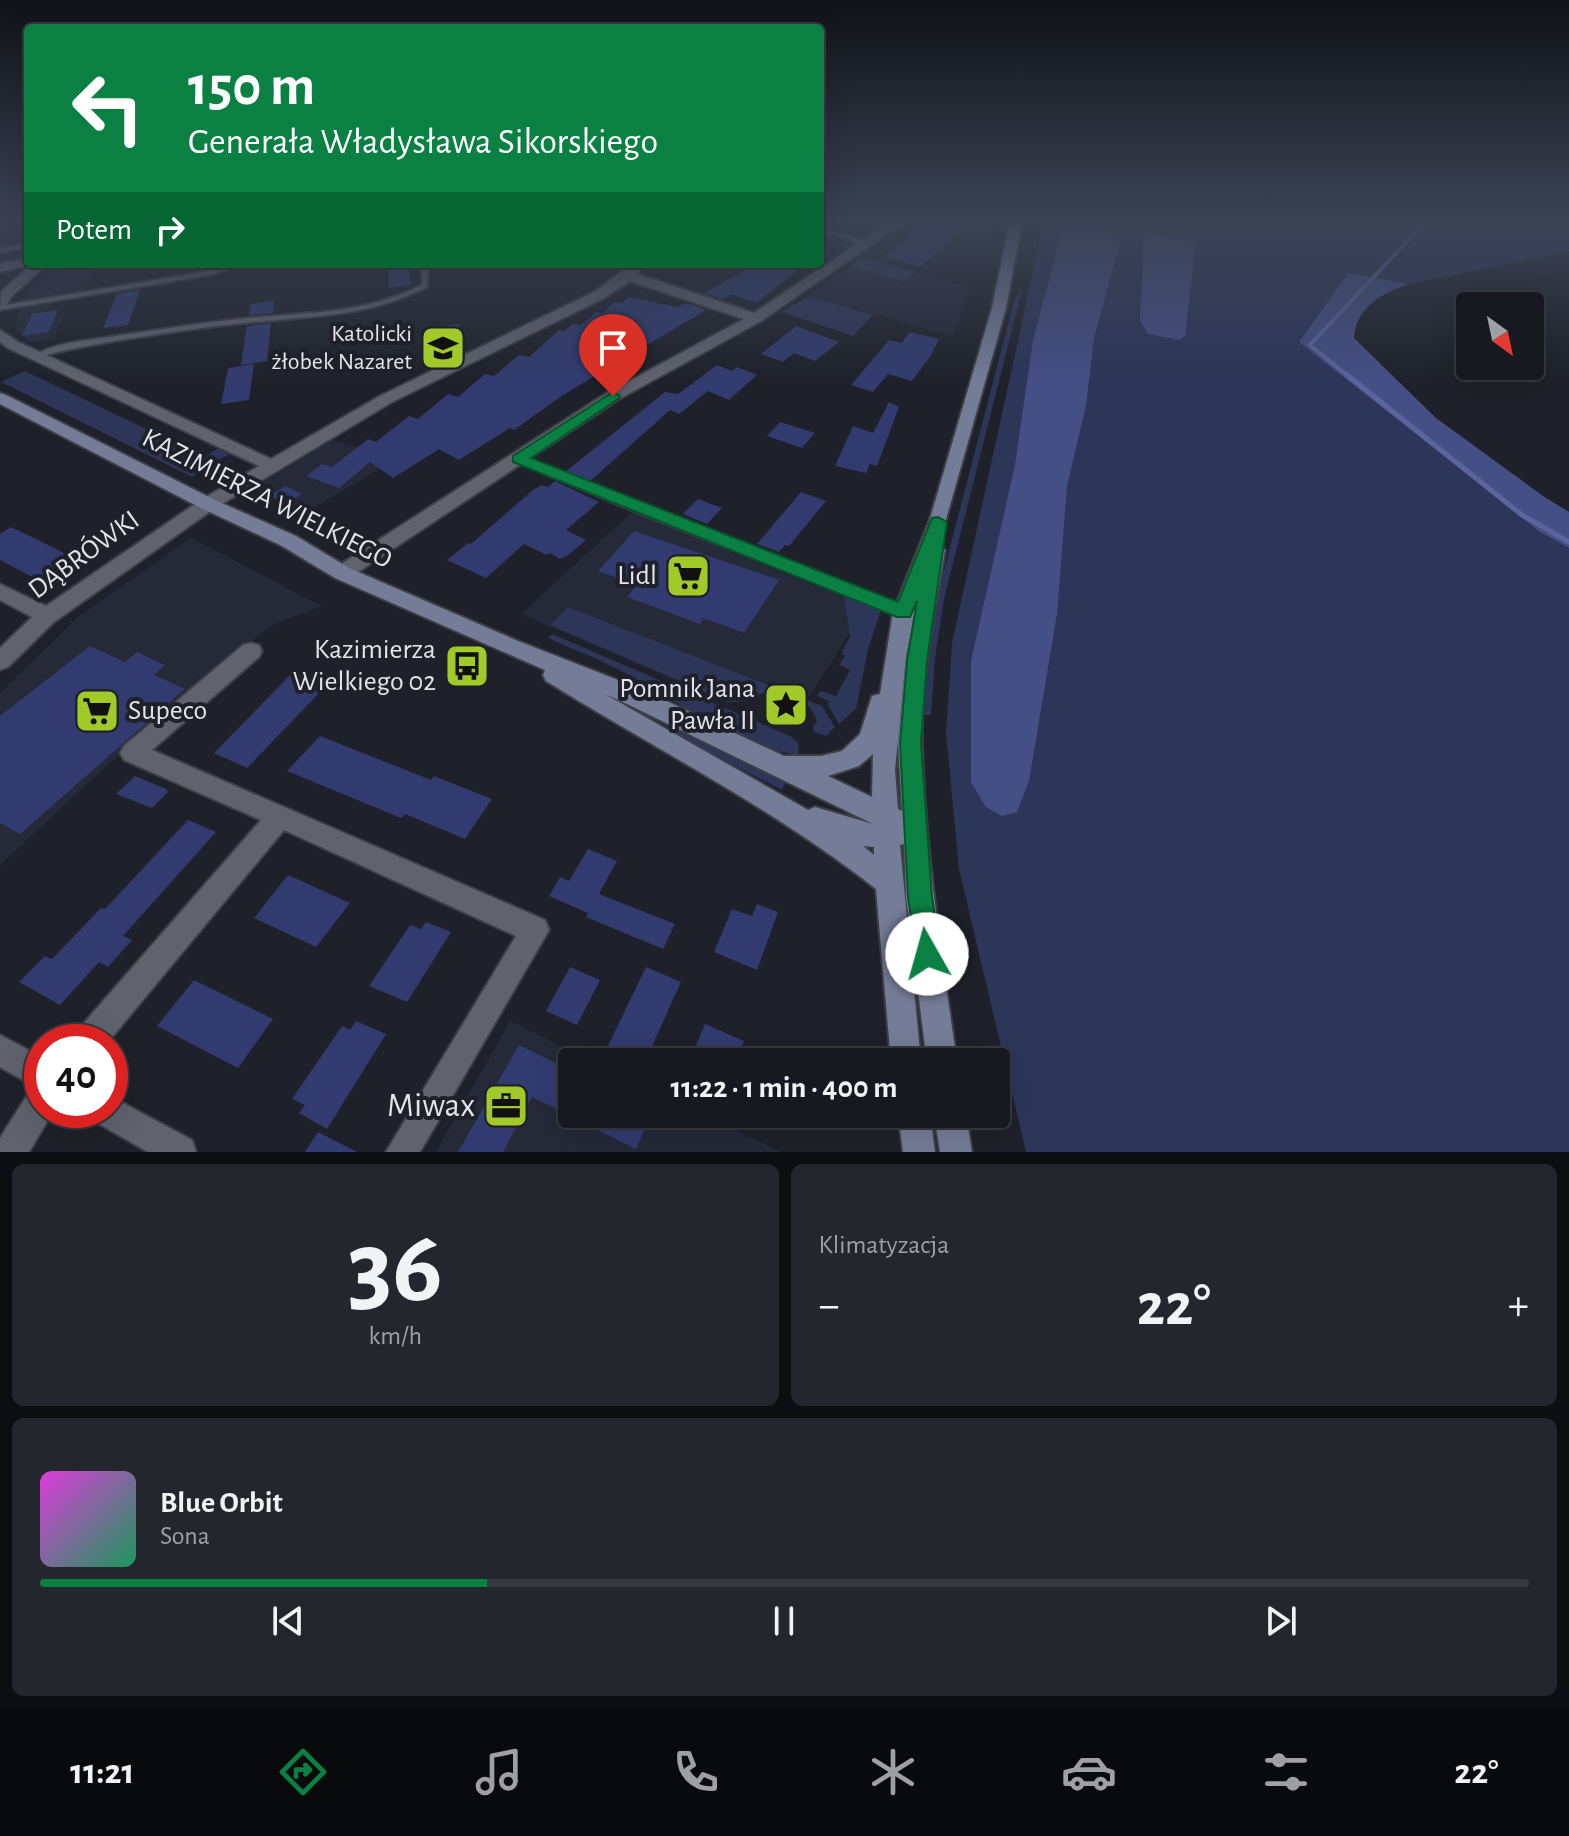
<!DOCTYPE html>
<html lang="pl">
<head>
<meta charset="utf-8">
<style>
  :root { --surface:#16191f; --page:#23262c; --text:#f1f3f6; --muted:#9ea0a4; --line:#35383d; --accent:#0b8043 }
  body { margin:0; font-family:"Alegreya Sans",sans-serif; background:var(--page); color:var(--text); height:100vh; display:flex; flex-direction:column; font-size:30px; white-space:nowrap }
  * { box-sizing:border-box; margin:0 }
  p { font-size:26px; color:var(--muted) }
  .icon { flex:none; width:44px; height:44px; fill:none; stroke:currentColor; stroke-width:2; stroke-linecap:round; stroke-linejoin:round }
  .map { position:relative; height:1152px; overflow:hidden }
  .drawer { display:flex; flex-direction:column; gap:12px; padding:12px; background:#0c0e11; flex:1 }
  .drawer>* { flex:none }
  .hud { position:absolute; left:24px; top:24px; width:800px; height:244px; border-radius:8px; box-shadow:0 8px 32px #0002,0 0 0 2px var(--line); background:#0b8043; color:#fff; overflow:hidden }
  .needle { width:52px; rotate:147deg }
  .tools { position:absolute; left:1456px; top:292px; display:grid; gap:16px }
  .tools a { display:grid; place-items:center; width:88px; height:88px; border-radius:8px; background:var(--surface); box-shadow:0 8px 32px #0002,0 0 0 2px var(--line); font-size:40px }
  .speed { position:absolute; left:24px; top:1024px; display:flex; gap:16px; font-size:40px; font-weight:700; text-align:center }
  .speed>* { display:grid; place-content:center; width:104px; height:104px; border-radius:50%; background:var(--surface); box-shadow:0 8px 32px #0002,0 0 0 2px var(--line); line-height:1 }
  .speed .limit { border:12px solid #d22; background:#fff; color:#111 }
  .pin { position:absolute; display:grid; place-items:center; width:68px; height:68px; color:#fff; margin:-82px -34px; border-radius:50% 50% 50% 0; rotate:-45deg; box-shadow:0 0 8px #0007 }
  .pin .icon { rotate:45deg }
  .me { position:absolute; width:88px; margin:-44px; rotate:353deg; stroke-linejoin:round; filter:drop-shadow(0 0 6px #0008) }
  .turn { display:flex; align-items:center; gap:28px; height:168px; padding:0 32px; font-size:36px }
  .turn .icon { width:104px; height:104px; stroke-width:2.5 }
  .turn b { display:block; font-size:56px; line-height:68px }
  .then { display:flex; align-items:center; height:76px; padding:0 32px; background:#0003; gap:16px; font-size:30px }
  .big { font-size:60px; font-weight:600; line-height:1.1 }
  .drawer .widget { flex:1; display:flex; flex-direction:column; justify-content:center; gap:12px; min-width:0; padding:0 28px; border-radius:12px; background:var(--page) }
  .drawer .dial { align-items:center; gap:0 }
  .dial b { font-size:104px; line-height:1 }
  .song { display:flex; align-items:center; gap:24px }
  .cover { width:96px; height:96px; border-radius:12px; background:linear-gradient(135deg,hsl(300 70% 55%),hsl(150 70% 35%)) }
  .played { height:8px; border-radius:4px; background:linear-gradient(90deg,var(--accent) 30%,var(--line) 30%) }
  .keys { display:flex; justify-content:space-around; direction:ltr }
  .heat { display:flex; justify-content:space-between; align-items:center; font-size:44px; direction:ltr }
  .drawer .tiles { flex:1; display:grid; gap:12px; grid-template-columns:1fr 1fr }
  .widget:last-child { grid-column:span 2 }
  .trip { position:absolute; left:558px; top:1048px; width:452px; height:80px; border-radius:8px; background:var(--surface); box-shadow:0 8px 32px #0002,0 0 0 2px var(--line); font-weight:600; line-height:80px; text-align:center }
  .tab-bar { display:flex; height:128px; justify-content:space-around; align-items:center; background:#090a0c; color:var(--muted) }
  .tab-bar .icon { width:56px; height:56px }
  .tab-bar .active { color:var(--accent) }
  .tab-bar b { font-size:36px; color:var(--text) }
  .map>svg:first-child { display:block }
  .built { fill:#252938 }
  .green { fill:#2d3559 }
  .forest { fill:#444f85 }
  .lines { fill:none; stroke-linecap:round; stroke-linejoin:round }
  .stream-far1 { stroke:#59659d; stroke-width:4 }
  .stream { stroke:#59659d; stroke-width:5 }
  .building { fill:#313b6f }
  .lane-casing { stroke:#3d3e46; stroke-width:4 }
  .street-casing { stroke:#3d3e46; stroke-width:4 }
  .secondary-casing { stroke:#3d3e46; stroke-width:4 }
  .lane { fill:#60636e; fill-rule:evenodd }
  .street { fill:#60636e; fill-rule:evenodd }
  .secondary { fill:#757c97; fill-rule:evenodd }
  .route { fill:#0b8043; stroke:#07532c; stroke-width:2 }
  .labels { text-anchor:middle; dominant-baseline:central; stroke-width:8; stroke-linejoin:round; paint-order:stroke }
  .far-poi-label { font-size:24px; fill:#e3e4eb; stroke:#1e2129; text-anchor:end }
  .street-label { font-size:28px; fill:#e3e4eb; stroke:#1e2129 }
  .poi-label { font-size:28px; fill:#e3e4eb; stroke:#1e2129; text-anchor:end }
  .near-poi-label { font-size:34px; fill:#e3e4eb; stroke:#1e2129; text-anchor:end }
</style>
</head>
<body>
<div class="map">
<svg width="1569" height="1152" viewBox="0 0 1569 1152">
  <rect width="100%" height="100%" fill="#1e2129"/>
  <!-- built -->
  <path class="built" d="M914 221H990L988 244 910 224Z
    M74 264H96L82 297 51 302 43 319 63 317 54 339 30 342 15 329 22 298 47 270Z
    M850 266 904 282 915 272 971 288 952 336 809 296Z
    M333 440 397 459 303 514 255 490V487Z
    M633 511 787 574 868 604 809 697 771 682 728 703 521 614Z
    M191 538 322 606 275 624 207 673 0 865V693L79 616Z
    M510 1021 594 1062H572V1114H702L782 1152H436Z"/>
  <!-- green -->
  <path class="green" d="M1037 221H1569V251L1410 284 1348 274 1299 342 1540 532 1569 548V1152H1026L959 869 946 733 952 643 1042 230Z
    M863 257 915 272 904 282 850 266Z
    M1023 286 944 599 935 658 931 715H922L923 687 936 601 1014 301Z
    M809 296 873 315 853 336 781 312Z
    M25 371 205 457 218 448 229 454 192 477 1 382Z
    M844 597 881 610 868 649 856 709 839 724 828 705 829 701 817 696 820 691 836 696 850 670 839 665 845 656 841 654 850 636Z
    M568 607 822 706 835 727 826 736 814 732 813 726 817 722C808 693 788 700 769 691L739 702H729L550 625Z
    M552 634 790 736 798 742 799 755C744 748 675 700 627 674 602 660 574 650 548 638Z
    M670 730H676L786 781 782 790 672 734Z"/>
  <!-- forest -->
  <path class="forest" d="M1068 226 1104 231 1121 239 1094 338 1086 406 1067 486 1057 614 1029 781 1017 812 1002 816 986 807 971 782V661L1015 465 1033 340 1062 230Z
    M1144 232 1196 242 1185 336 1180 340 1148 334 1140 321Z
    M1348 273 1410 284C1383 292 1356 307 1354 338L1436 418 1543 496 1569 512V548L1540 532 1299 342Z"/>
  <g class="lines">
    <!-- stream-far1 -->
    <path class="stream-far1" d="M1348 376 1310 345 1426 221"/>
    <!-- stream -->
    <path class="stream" d="M1346 374 1522 515 1569 542"/>
  </g>
  <!-- building -->
  <path class="building" d="M928 221H959L957 234 920 267 884 256Z
    M388 264H409L411 284 389 288Z
    M756 264H806L756 303 731 294 723 299 704 293Z
    M140 290 128 325 103 328 117 294Z
    M629 297 676 307 687 303 706 310 563 395 514 430 510 428 459 460 439 449 393 478 370 462 339 488 306 476 322 464 332 467 368 439 376 442 409 416 418 419 448 394 458 397 485 374 494 376 519 355 529 357 559 330 564 331 573 324 581 325 596 312 603 313 614 302 622 303Z
    M274 300 273 313 249 315 251 304Z
    M58 310 48 332 22 336 32 314Z
    M271 323 267 361 241 365 247 326Z
    M459 324 464 348 434 353 431 328Z
    M796 326 839 342 815 361 794 353 783 362 761 354Z
    M909 332 939 339 929 358 912 381 888 374 873 392 851 385 889 340 902 343Z
    M254 364 249 400 221 404 228 368Z
    M717 365 732 371 737 367 757 375 729 400 708 391 679 414 670 410 589 482 565 472 665 392 678 394Z
    M889 402 899 407 877 466 870 464 866 473 835 466 853 426 873 433Z
    M780 422 815 433 802 448 767 436Z
    M555 481 599 502 566 530 586 540 568 555 560 559 550 553 547 555 524 544 486 578 447 560 468 543 471 544 533 490 542 485 548 487Z
    M285 486 302 494 287 504 270 496Z
    M801 492 826 501 789 546 785 545 779 552 757 544Z
    M698 499 722 508 707 524 683 514Z
    M11 527 34 538 80 561 46 584 0 560V534Z
    M634 531 750 570 779 580 744 633 703 618 700 624 627 597 637 585 598 571Z
    M90 646 125 662 137 652 165 665 154 675 185 689 20 834 0 823V716Z
    M291 674 325 687 247 768 214 753Z
    M320 736 431 780 434 776 492 799 465 839 405 814 401 818 287 771Z
    M135 776 166 789 168 792 152 808 116 794Z
    M188 820 216 832 123 936 132 940 108 967 99 962 60 1005 19 982 45 956 52 959 101 908 105 909Z
    M588 849 617 861 599 894 675 924 663 949 586 917 588 913 549 896 560 877 569 881Z
    M288 875 350 903 316 947 254 918Z
    M757 904 778 912 757 970 714 952 732 909 752 916Z
    M426 922 451 932 407 1002 369 986 410 925 421 929Z
    M570 967 600 980 577 1025 546 1011Z
    M646 967 681 982 645 1062H634L606 1050Z
    M194 980 273 1019 238 1068 157 1026Z
    M356 1021 386 1034 327 1129 299 1113 305 1105 292 1099 342 1026 350 1030Z
    M705 1024 744 1041 736 1062H689Z
    M519 1045 572 1071V1114H651L636 1149 532 1097 503 1152H458Z
    M318 1132 357 1152H305Z"/>
  <g class="lines">
    <!-- lane casing -->
    <g class="lane-casing">
      <path id="lane" d="M820 228 870 242 871 243 868 245 820 232Z
        M28 243V247L0 253V249Z
        M233 264H243L210 275 0 310V306L209 271Z
        M422 264H428L427 287C370 316 317 316 254 322 210 326 165 333 121 340 92 345 65 349 37 358L33 356C58 341 93 340 122 335 164 329 206 322 249 318 312 312 364 314 422 285Z
        M518 456 647 510 907 609 908 612 907 615H899L641 514 515 461 514 459Z"/>
    </g>
    <!-- street casing -->
    <g class="street-casing">
      <path id="street" d="M891 221H905L761 321 619 399 349 578H335L332 573 335 568 607 393 744 319 630 281 604 298 392 402 215 508 54 622 8 667 0 670V648L32 617 0 600V584L46 606 201 500 259 466 8 348 0 342V330L18 342 271 459 380 396 594 292 632 264H646L637 274 754 313Z
        M28 258V264H47L11 297 5 308 0 309 1 292 31 265 0 272V264Z
        M251 643 259 645 262 651 259 657 152 750 545 920 549 930 420 1152H386L516 936 284 830 108 1042H73L77 1031 261 820 124 760 120 753 124 746 243 645Z
        M0 1035 42 1057V1110H54L29 1152H0V1138L31 1089 35 1087 0 1067Z
        M110 1096 192 1140 196 1152H148L94 1121 89 1110H110Z"/>
    </g>
    <!-- secondary casing -->
    <g class="secondary-casing">
      <path id="secondary" d="M1010 221H1022L1006 308 939 544 945 550C935 614 920 680 922 745 925 851 942 957 957 1062H927L906 897 904 844 900 845 921 1062H891L876 889C773 808 657 750 546 681L543 675 545 670 335 578 282 546 201 508 0 404V393L6 395 215 500 296 536 349 568 518 641 641 689 784 756H821L842 751 860 734 872 696 880 694 893 612 929 522 992 308ZM916 606 906 661 898 743 902 811 898 809 895 770 906 657ZM605 694 625 703 873 824 815 807 808 810ZM873 754 872 797 828 776 859 766ZM863 846 874 847V855Z
        M898 1114H930L935 1152H903Z
        M934 1114H966L972 1152H940Z"/>
    </g>
    <!-- lane -->
    <use href="#lane" class="lane"/>
    <!-- street -->
    <use href="#street" class="street"/>
    <!-- secondary -->
    <use href="#secondary" class="secondary"/>
  </g>
  <!-- sky -->
  <linearGradient id="sky" x2="0" y2="1"><stop stop-color="#101217"/><stop offset="0.58" stop-color="#3b4354"/><stop offset="1" stop-color="#3b4354" stop-opacity="0"/></linearGradient>
  <rect width="1569" height="382" fill="url(#sky)"/>
  <!-- route -->
  <path class="route" d="M613 392 620 396 618 399 531 458 898 602 932 518 938 517 947 522 927 661 921 743 932 897 940 954 937 964 927 967 918 964 908 897 900 743 907 661 917 601 910 617H897L513 462V456Z"/>
  <!-- icons -->
  <defs>
    <g id="school-square" transform="scale(2.3)"><rect x="-9" y="-9" width="18" height="18" rx="4" fill="#a1c929" stroke="#1e2129"/><path d="M0-5L7-2L0 1L-7-2ZM-4 1L0 2.5L4 1V4Q0 6-4 4Z" fill="#111"/></g>
    <g id="supermarket-square" transform="scale(2.3)"><rect x="-9" y="-9" width="18" height="18" rx="4" fill="#a1c929" stroke="#1e2129"/><path d="M-6-5.5h2.5l.6 2H6L4.5 2H-2.5L-4.4-4H-6ZM-1.5 3.2a1.3 1.3 0 1 0 .1 0ZM3 3.2a1.3 1.3 0 1 0 .1 0Z" fill="#111"/></g>
    <g id="bus-square" transform="scale(2.3)"><rect x="-9" y="-9" width="18" height="18" rx="4" fill="#a1c929" stroke="#1e2129"/><path d="M-5-6H5V4H4V6H2V4H-2V6H-4V4H-5ZM-3.5-4V0h7V-4ZM-3.5 1.2v1.5H-2V1.2ZM2 1.2v1.5H3.5V1.2Z" fill="#111"/></g>
    <g id="sight-square" transform="scale(2.3)"><rect x="-9" y="-9" width="18" height="18" rx="4" fill="#a1c929" stroke="#1e2129"/><path d="M0-6L1.8-2.2L6-1.7L2.9 1.2L3.7 5.4L0 3.3L-3.7 5.4L-2.9 1.2L-6-1.7L-1.8-2.2Z" fill="#111"/></g>
    <g id="office-square" transform="scale(2.3)"><rect x="-9" y="-9" width="18" height="18" rx="4" fill="#a1c929" stroke="#1e2129"/><path d="M-6-3h4V-5.5h4V-3h4V5H-6ZM-1-4.5V-3h2v-1.5ZM-6 0V1H6V0Z" fill="#111"/></g>
  </defs>
  <g fill-rule="evenodd">
    <use href="#school-square" x="443" y="348"/>
    <use href="#supermarket-square" x="688" y="576"/>
    <use href="#bus-square" x="467" y="666"/>
    <use href="#sight-square" x="786" y="705"/>
    <use href="#supermarket-square" x="97" y="711"/>
    <use href="#office-square" x="506" y="1106"/>
  </g>
  <g class="labels">
    <!-- far-poi labels -->
    <g class="far-poi-label">
      <text x="412" y="334">Katolicki<tspan x="412" dy="28">żłobek Nazaret</tspan></text>
    </g>
    <!-- street labels -->
    <g class="street-label">
      <text transform="translate(267 499) rotate(27)">KAZIMIERZA WIELKIEGO</text>
      <text transform="translate(84 555) rotate(-36)">DĄBRÓWKI</text>
    </g>
    <!-- poi labels -->
    <g class="poi-label">
      <text x="657" y="576">Lidl</text>
      <text x="436" y="650">Kazimierza<tspan x="436" dy="32">Wielkiego 02</tspan></text>
      <text x="755" y="689">Pomnik Jana<tspan x="755" dy="32">Pawła II</tspan></text>
      <text x="128" y="711" text-anchor="start">Supeco</text>
    </g>
    <!-- near-poi labels -->
    <g class="near-poi-label">
      <text x="475" y="1106">Miwax</text>
    </g>
  </g>
</svg>
<div class="tools">
<a><svg class="needle" viewBox="-14 -14 28 28"><path d="M0-13l5 13h-10z" fill="#e53935"/><path d="M0 13l5-13h-10z" fill="#9ea0a4"/></svg></a>
</div>
<div class="speed"><div class="limit">40</div></div>
<div class="pin" style="left:613px;top:396px;background:#d93025"><svg class="icon" aria-label="arrive" viewBox="0 0 24 24"><path d="M6 21V4h12l-3 4 3 4H6"/></svg></div>
<svg class="me" style="left:927px;top:954px" viewBox="-20 -20 40 40"><circle r="19" fill="#fff"/><path d="M0-13L10 11 0 6-10 11z" fill="#0b8043"/></svg>
<div class="trip">11:22 · 1 min · 400 m</div>
<div class="hud">
<div class="turn"><svg class="icon" aria-label="left" viewBox="0 0 24 24"><path d="M17 20v-9H6M10 6l-5 5 5 5"/></svg><div><b>150 m</b>Generała Władysława Sikorskiego</div></div>
<div class="then">Potem<svg class="icon" aria-label="right" viewBox="0 0 24 24"><path d="M7 20v-9h11M14 6l5 5-5 5"/></svg></div>
</div>
</div>
<section class="drawer">
<div class="tiles">
<div class="widget dial"><b>36</b><p>km/h</p></div>
<div class="widget"><p>Klimatyzacja</p>
<div class="heat"><a>−</a><b class="big">22°</b><a>+</a></div>
</div>
<div class="widget">
<div class="song"><i class="cover"></i><div><b>Blue Orbit</b><p>Sona</p></div></div>
<div class="played"></div>
<div class="keys"><svg class="icon" aria-label="previous" viewBox="0 0 24 24"><path d="M18 5L8 12l10 7zM5 5v14"/></svg><svg class="icon" aria-label="pause" viewBox="0 0 24 24"><path d="M8 5v14M16 5v14"/></svg><svg class="icon" aria-label="next" viewBox="0 0 24 24"><path d="M6 5l10 7-10 7zM19 5v14"/></svg></div>
</div>
</div>
</section>
<nav class="tab-bar">
<b>11:21</b>
<svg class="icon active" aria-label="directions" viewBox="0 0 24 24"><path d="M12 3l9 9-9 9-9-9zM9 14v-3h6M13 9l2 2-2 2"/></svg>
<svg class="icon" aria-label="music" viewBox="0 0 24 24"><path d="M9 18V5l10-2v13"/><circle cx="6" cy="18" r="3"/><circle cx="16" cy="16" r="3"/></svg>
<svg class="icon" aria-label="phone" viewBox="0 0 24 24"><path d="M5 4h4l2 5-3 2q2 4 5 5l2-3 5 2v4C11 20 4 13 5 4z"/></svg>
<svg class="icon" aria-label="climate" viewBox="0 0 24 24"><path d="M12 3v18M4 7l16 10M4 17L20 7"/></svg>
<svg class="icon" aria-label="car" viewBox="0 0 24 24"><path d="M5 17H2v-5l4-1 3-4h7l3 4 3 1v5h-3M9 17h6M6 11h13"/><circle cx="7" cy="17" r="2"/><circle cx="17" cy="17" r="2"/></svg>
<svg class="icon" aria-label="filters" viewBox="0 0 24 24"><path d="M4 7h16M4 17h16"/><circle cx="9" cy="7" r="2"/><circle cx="15" cy="17" r="2"/></svg>
<b>22°</b>
</nav>
</body>
</html>
